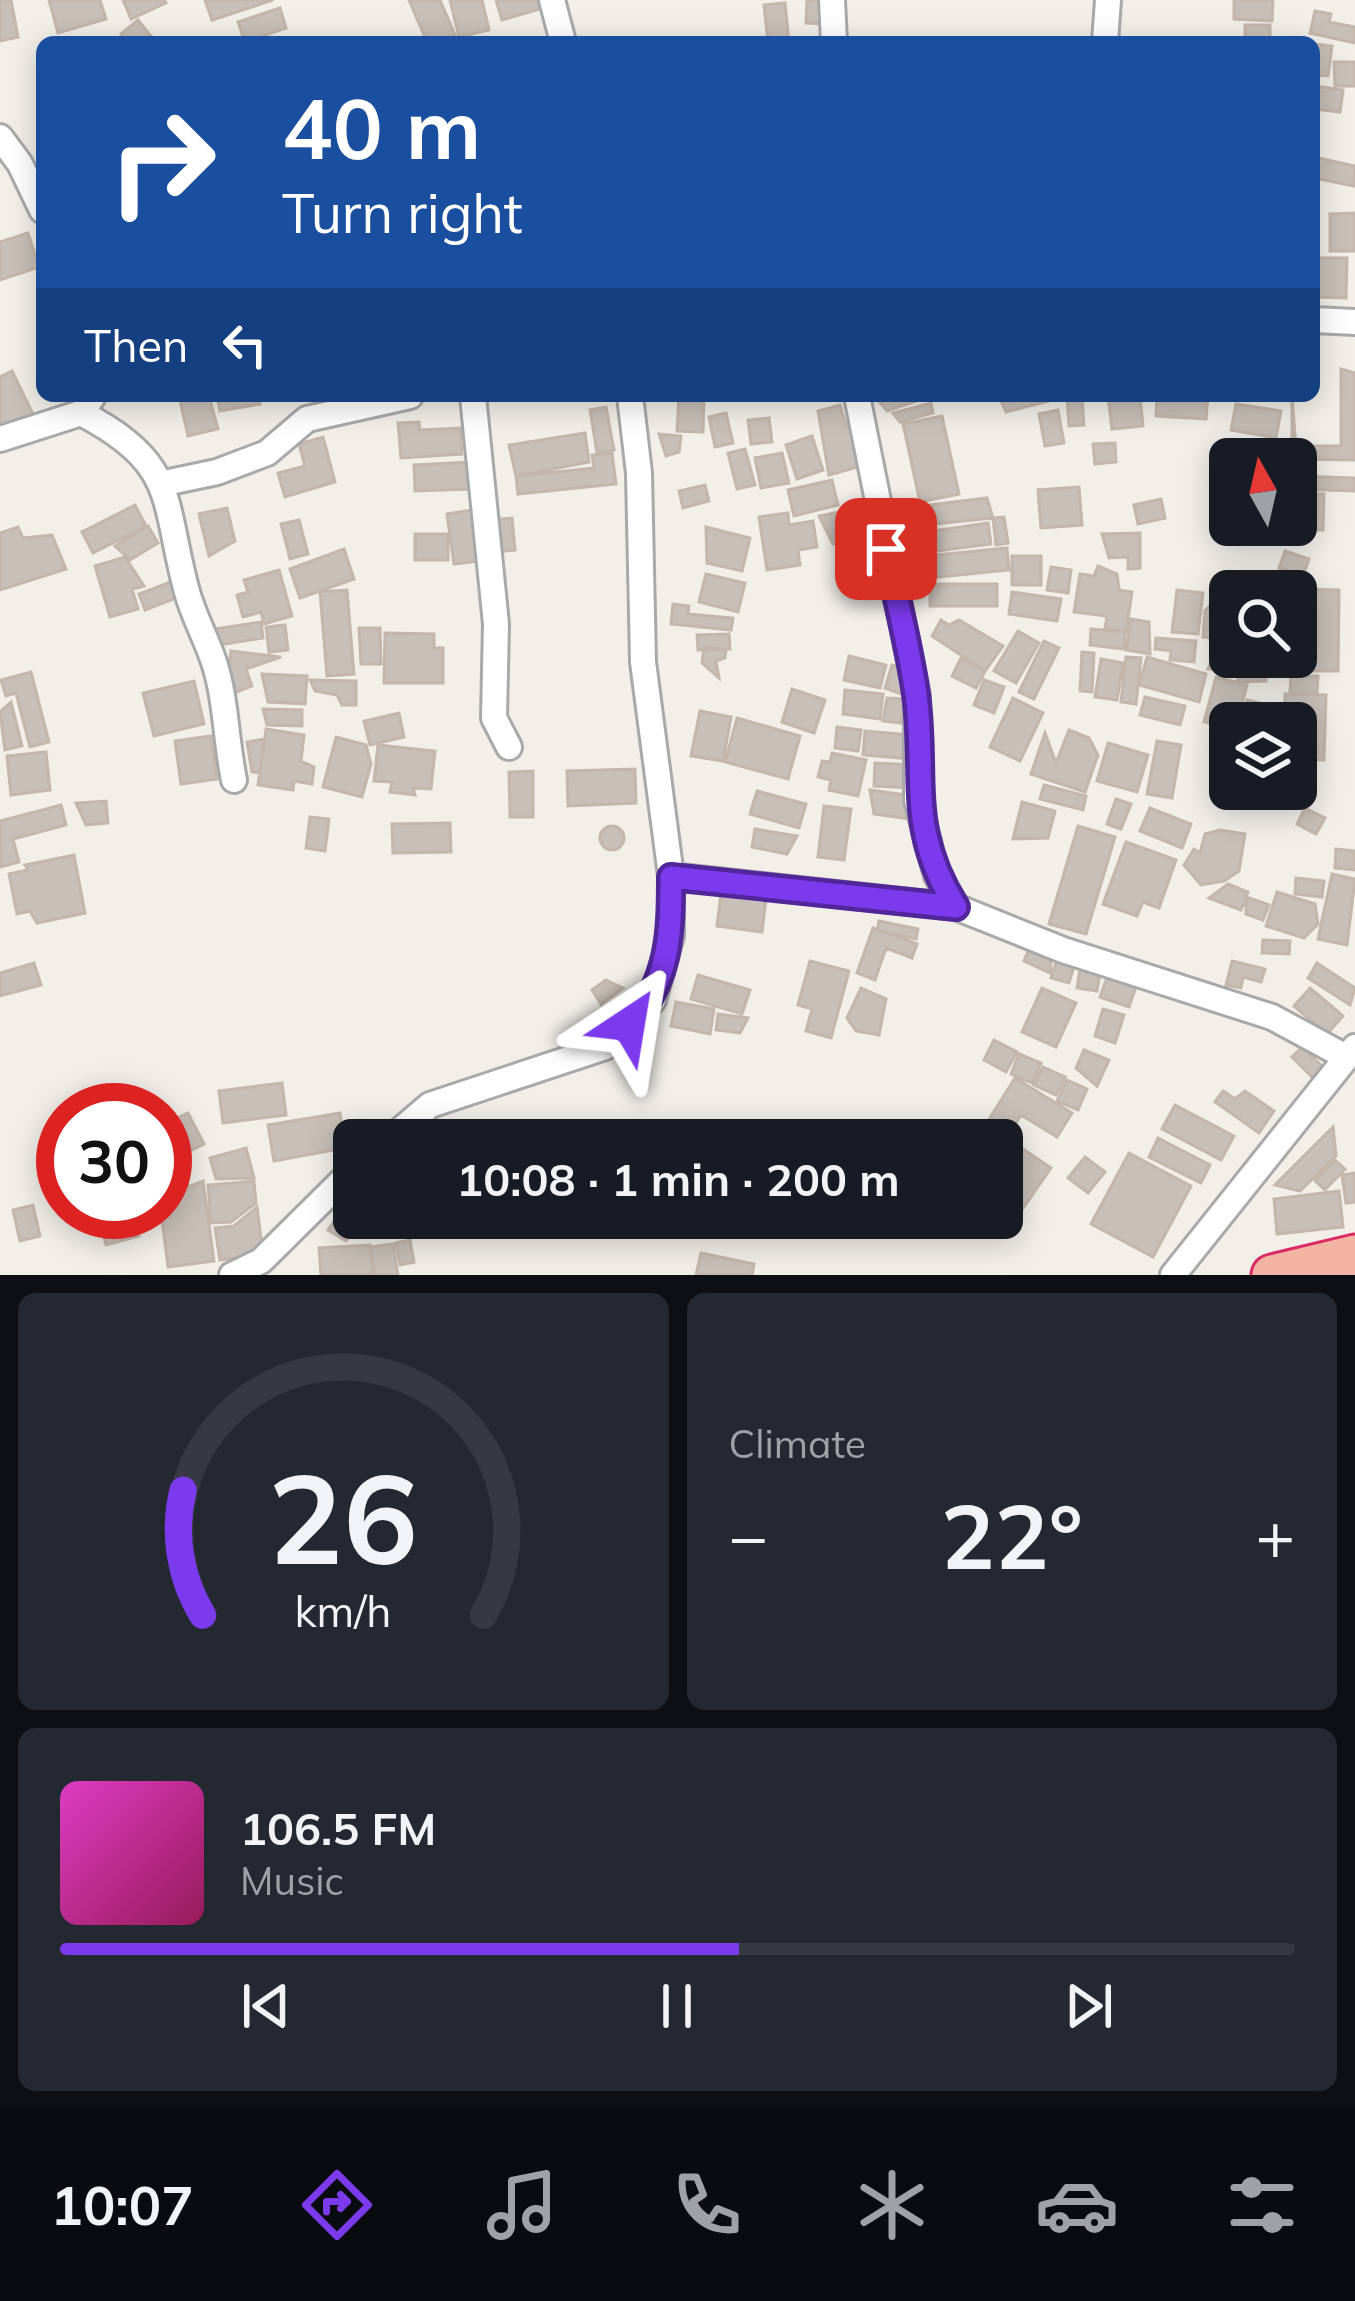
<!DOCTYPE html>
<html lang="en">
<head>
<meta charset="utf-8">
<style>
  :root { --surface:#171b24; --page:#242831; --text:#f1f3f6; --muted:#9ea1a6; --line:#363941; --accent:#7c3aed }
  body { margin:0; font-family:Mulish,sans-serif; background:var(--page); color:var(--text); height:100vh; display:flex; flex-direction:column; font-size:45px; white-space:nowrap }
  * { box-sizing:border-box; margin:0 }
  p { font-size:39px; color:var(--muted) }
  .icon { flex:none; width:66px; height:66px; fill:none; stroke:currentColor; stroke-width:2; stroke-linecap:round; stroke-linejoin:round }
  .map { position:relative; height:1275px; overflow:hidden }
  .sheet { display:flex; flex-direction:column; gap:18px; padding:18px; background:#0d0f14; flex:1 }
  .sheet>* { flex:none }
  .hud { position:absolute; left:36px; top:36px; width:1284px; height:366px; border-radius:18px; box-shadow:0 6px 30px #0003; background:#1a4fa0; color:#fff; overflow:hidden }
  .needle { width:78px; rotate:352deg }
  .buttons { position:absolute; left:1209px; top:438px; display:grid; gap:24px }
  .buttons a { display:grid; place-items:center; width:108px; height:108px; border-radius:18px; background:var(--surface); box-shadow:0 6px 30px #0003; font-size:60px }
  .speed { position:absolute; left:36px; top:1083px; display:flex; gap:24px; font-size:60px; font-weight:700; text-align:center }
  .speed>* { display:grid; place-content:center; width:156px; height:156px; border-radius:50%; background:var(--surface); box-shadow:0 6px 30px #0003; line-height:1 }
  .speed .limit { border:18px solid #d22; background:#fff; color:#111 }
  .pin { position:absolute; display:grid; place-items:center; width:102px; height:102px; color:#fff; margin:-51px; border-radius:24px; box-shadow:0 6px 18px #0006 }
  .me { position:absolute; width:132px; margin:-66px; rotate:33deg; stroke-linejoin:round; filter:drop-shadow(0 0 9px #0008) }
  .turn { display:flex; align-items:center; gap:42px; height:252px; padding:0 48px; font-size:54px }
  .turn .icon { width:156px; height:156px; stroke-width:2.5 }
  .turn b { display:block; font-size:84px; line-height:102px }
  .then { display:flex; align-items:center; height:114px; padding:0 48px; background:#0003; gap:24px; font-size:45px }
  .big { font-size:90px; font-weight:700; line-height:1.1 }
  .sheet .tile { flex:1; display:flex; flex-direction:column; justify-content:center; gap:18px; min-width:0; padding:0 42px; border-radius:18px; background:var(--page) }
  .sheet .dial { align-items:center; gap:0 }
  .dial svg { height:312px; overflow:visible; fill:none; stroke:var(--line); stroke-width:7; stroke-linecap:round; text-anchor:middle }
  .dial text { fill:var(--text); stroke:none }
  .song { display:flex; align-items:center; gap:36px }
  .cover { width:144px; height:144px; border-radius:18px; background:linear-gradient(135deg,hsl(310 70% 55%),hsl(330 70% 35%)) }
  .played { height:12px; border-radius:6px; background:linear-gradient(90deg,var(--accent) 55%,var(--line) 55%) }
  .keys { display:flex; justify-content:space-around; direction:ltr }
  .heat { display:flex; justify-content:space-between; align-items:center; font-size:66px; direction:ltr }
  .sheet .tiles { flex:1; display:grid; gap:18px; grid-template-columns:1fr 1fr }
  .tile:last-child { grid-column:span 2 }
  .trip { position:absolute; left:333px; top:1119px; width:690px; height:120px; border-radius:18px; background:var(--surface); box-shadow:0 6px 30px #0003; font-weight:700; line-height:120px; text-align:center }
  .menu { display:flex; height:192px; justify-content:space-around; align-items:center; background:#090b0e; color:var(--muted) }
  .menu .icon { width:84px; height:84px }
  .menu .current { color:var(--accent) }
  .menu b { font-size:54px; color:var(--text) }
  .map>svg:first-child { display:block }
  .building { fill:#c7bfb8; stroke:#c4b6ab; stroke-width:3 }
  .lines { fill:none; stroke-linecap:round; stroke-linejoin:round }
  .minor-casing { stroke:#a9a9a9; stroke-width:30 }
  .trunk-casing { stroke:#dc2a67; stroke-width:45 }
  .minor { stroke:#fff; stroke-width:24 }
  .trunk { stroke:#f2b4a3; stroke-width:39 }
  .route-casing { stroke:#51269a; stroke-width:30 }
  .route { stroke:#7c3aed; stroke-width:21 }
</style>
</head>
<body>
<div class="map">
<svg width="1355" height="1275" viewBox="0 0 1355 1275">
  <rect width="100%" height="100%" fill="#f2efe9"/>
  <!-- building -->
  <path class="building" d="M0 0H11L18 37 0 41Z
    M49 0H100L106 19 58 33Z
    M123 0H165L166 3 131 19Z
    M205 0H273L212 20Z
    M409 0H440L455 35 427 42Z
    M450 0H482L489 30 459 37Z
    M496 0H538L540 9 502 20Z
    M807 0H826L825 24 806 23Z
    M1234 0H1273L1272 21 1234 19Z
    M785 3 789 42H768L764 5Z
    M280 8 286 28 245 42 238 22Z
    M1315 11 1331 14 1329 22 1355 27V43L1310 33Z
    M138 20 154 40 152 42H127L121 34Z
    M1245 25H1270V42H1245Z
    M1314 44 1332 46 1328 76 1314 75Z
    M1334 62H1355V86H1335Z
    M1314 86 1343 90 1340 112 1314 109Z
    M1314 157 1355 166 1354 186 1314 178Z
    M1355 213V251H1330V214Z
    M28 233 39 267 0 280V242Z
    M1314 258H1347L1346 298 1314 297Z
    M1341 369 1355 373V460L1292 459V398L1296 446H1341Z
    M12 371 34 416 0 432V377Z
    M179 396H209L218 429 188 436Z
    M217 396H258L260 404 220 411Z
    M679 396H704L703 432 677 431Z
    M875 396H921L922 399 887 411Z
    M999 396H1054L1056 399 1006 412Z
    M1082 396 1084 425 1069 426 1067 397Z
    M1108 396H1140L1143 426 1112 429Z
    M1157 396H1208L1206 419 1156 416Z
    M931 403 933 413 900 422 893 413Z
    M1236 404 1281 411 1276 438 1231 430Z
    M840 405 846 425 856 423 868 464 829 475 818 411Z
    M606 407 614 450 597 453 590 410Z
    M1058 410 1064 443 1045 446 1039 414Z
    M726 413 733 443 715 447 709 417Z
    M942 416 959 494 920 502 903 424Z
    M769 418 772 442 751 444 748 420Z
    M419 422 420 430 460 428 462 454 401 458 398 423Z
    M585 433 589 462 516 476 509 445Z
    M659 434 681 436 679 452 666 456Z
    M812 436 823 470 797 479 786 445Z
    M323 437 335 482 285 497 278 473 305 466 299 444Z
    M1115 443 1116 462 1095 464 1093 444Z
    M745 449 755 485 737 489 728 453Z
    M612 453 616 484 518 494 516 476 594 468 592 455Z
    M782 453 789 483 761 488 755 458Z
    M470 462 471 489 415 491 414 465Z
    M1230 468V515L1217 516 1215 469Z
    M1296 476 1355 478V491L1296 489Z
    M832 480 838 505 794 516 788 490Z
    M705 485 709 501 683 508 679 491Z
    M1079 487 1082 525 1041 528 1038 490Z
    M1296 493 1324 494 1323 530H1281V525H1296Z
    M987 498 993 518 924 525 921 506Z
    M1161 499 1165 518 1138 524 1134 505Z
    M135 505 146 526 93 553 82 532Z
    M869 506 875 536 833 544 819 516Z
    M227 508 235 541 209 556 199 514Z
    M472 510 479 561 454 564 447 514Z
    M788 513 789 525 813 521 817 547 798 550 800 565 767 570 759 517Z
    M1004 517 1008 543 996 545 993 518Z
    M512 518 515 550 493 552 489 520Z
    M299 520 308 554 290 559 281 524Z
    M988 523 991 544 929 552 926 532Z
    M148 526 158 543 130 560 115 546Z
    M18 527 23 538 52 535 66 569 0 590V533Z
    M706 527 750 538 742 571 707 563Z
    M1140 533V568L1128 569V557L1109 558 1102 534Z
    M415 534H448V560H415Z
    M1007 548 1009 570 928 578 926 556Z
    M344 549 354 579 300 598 290 569Z
    M1285 551 1309 559 1303 576 1279 568Z
    M1012 556H1041V585H1012Z
    M125 557 144 586 132 589 138 609 110 617 95 566Z
    M882 560 894 587 846 594 842 565Z
    M1098 566 1117 574 1119 590 1132 592 1126 632 1105 629 1107 616 1074 612 1080 574 1094 576Z
    M1051 567 1071 570 1068 593 1047 590Z
    M279 570 292 616 264 624 261 612 243 617 237 595 248 592 244 580Z
    M706 574 745 583 738 612 699 602Z
    M173 581 179 597 145 610 139 594Z
    M930 584H997V606H930Z
    M1293 589 1339 590 1338 671H1279V657H1296Z
    M347 590 354 674 327 676 320 592Z
    M1177 590 1203 593 1198 634 1172 632Z
    M1225 590 1236 591H1230V638L1203 637 1205 611Z
    M1012 592 1061 599 1057 621 1009 614Z
    M673 604 689 606 688 614 733 618 731 630 671 624Z
    M1131 619 1149 622 1150 654 1126 650Z
    M941 620 949 625 959 620 1003 646 985 671 932 636Z
    M261 622 263 638 218 645 209 630Z
    M285 625 288 650 269 652 266 627Z
    M359 628H380L381 664H361Z
    M1091 629 1125 632 1124 649 1090 645Z
    M1018 631 1039 643 1016 683 994 671Z
    M385 633 434 634V648H443V683H384Z
    M729 634 730 649 698 650 697 635Z
    M1156 638 1196 641 1194 662 1170 660 1171 651 1155 649Z
    M1044 641 1059 648 1034 699 1019 692Z
    M704 647 726 650 725 658 716 661 719 678 702 663Z
    M231 651 281 657 246 669 252 686 234 693 228 677Z
    M1082 652 1094 653 1092 692 1080 691Z
    M1215 652 1234 657 1232 671 1208 669Z
    M849 656 886 665 880 688 844 680Z
    M1126 657 1141 658 1136 704 1121 702Z
    M1147 657 1206 674 1199 702 1139 685Z
    M1238 657H1266V681L1238 682Z
    M961 658 985 671 976 688 952 676Z
    M1101 659 1123 663 1117 700 1095 697Z
    M892 665 909 670 901 694 885 688Z
    M31 672 49 742 30 747 16 693 6 696 1 680Z
    M262 674 307 676 305 704 268 702Z
    M1291 676H1318L1317 692 1290 691Z
    M1216 677 1247 685 1237 723 1230 728 1204 722Z
    M310 680 356 681V705H342L337 695 315 691Z
    M984 680 1004 687 994 713 974 705Z
    M194 681 204 724 154 736 143 693Z
    M792 689 825 700 814 733 782 722Z
    M845 690 883 694 880 719 843 714Z
    M1285 694 1326 695 1324 760 1296 759V723H1284Z
    M1145 697 1185 706 1180 725 1140 715Z
    M887 698 904 699 901 723 883 721Z
    M1013 698 1043 713 1020 761 990 747Z
    M1247 700 1281 708 1277 723H1243Z
    M11 702 22 746 5 750 0 712Z
    M263 709 302 710V726L267 725Z
    M700 711 731 717 723 761 691 756Z
    M399 713 404 737 370 745 364 721Z
    M737 718 800 736 788 779 725 762Z
    M837 727 861 730 858 751 835 748Z
    M266 729 304 735 301 761 314 767 312 784 294 781 293 790 258 785Z
    M1069 730 1089 738 1098 755 1085 792 1031 774 1045 733 1056 763Z
    M865 731 912 735 909 759 863 755Z
    M211 736 217 779 181 784 175 741Z
    M336 737 366 745 371 764 362 797 323 787Z
    M264 739 260 773 252 772 247 742Z
    M1157 741 1181 745 1172 798 1147 794Z
    M1108 743 1148 755 1137 792 1097 781Z
    M378 745 435 751 431 789 413 788 415 795 390 792 392 782 374 781Z
    M46 752 50 790 11 795 7 756Z
    M832 753 866 760 858 796 829 790 831 780 818 777 822 761 830 762Z
    M875 763 913 765 912 788 874 786Z
    M635 769 636 803 568 806 567 771Z
    M533 771V817H510L509 772Z
    M1044 785 1086 796 1083 810 1040 799Z
    M870 790 913 796 910 819 874 814Z
    M757 791 806 804 799 828 750 814Z
    M1116 799 1131 804 1121 829 1107 824Z
    M106 801 108 823 86 825 76 803Z
    M1022 802 1055 811 1048 838 1013 839Z
    M61 805 66 825 13 839 19 862 1 867 0 821Z
    M824 806 851 809 844 860 818 857Z
    M1150 808 1191 824 1182 848 1140 831Z
    M1305 808 1325 818 1316 834 1297 824Z
    M310 817 329 819 325 851 306 848Z
    M450 823 451 852 393 853 392 824Z
    M1078 826 1115 837 1086 934 1049 924Z
    M600 838a12 12 0 1 1 24 0a12 12 0 1 1-24 0Z
    M755 829 797 836 787 854 752 847Z
    M1220 830 1245 834 1239 871 1224 881 1201 885 1184 865 1194 849 1200 853 1205 834Z
    M1126 842 1176 860 1159 908 1143 902 1137 916 1103 904Z
    M1336 849 1355 851V870L1335 868Z
    M74 855 85 913 37 923 30 911 17 914 9 874 28 870 25 865Z
    M1332 874 1355 879 1347 945 1318 939Z
    M1296 878 1324 881 1322 897 1295 894Z
    M1228 884 1248 892 1241 910 1209 898Z
    M1277 892 1315 904 1318 924 1304 938 1266 926Z
    M721 894 766 899 762 932 717 926Z
    M1246 897 1269 905 1263 920 1246 914Z
    M879 921 918 929 916 939 877 931Z
    M873 928 917 944 912 958 886 948 875 980 857 973Z
    M1263 940 1290 941 1289 954 1262 953Z
    M1031 944 1052 953 1050 973 1024 961Z
    M1058 956 1076 960 1069 983 1051 978Z
    M810 961 849 971 831 1038 806 1031 812 1009 798 1005Z
    M1232 961 1265 969 1261 982 1243 977 1241 988 1226 985Z
    M34 963 41 985 0 996V973Z
    M1081 963 1101 967 1097 991 1077 988Z
    M1317 963 1355 988 1350 1005 1308 978Z
    M1109 972 1138 981 1129 1007 1100 997Z
    M698 975 750 990 742 1014 691 999Z
    M606 980 623 988 601 1004 592 990Z
    M861 988 886 999 879 1035 856 1031 847 1018Z
    M1042 988 1076 1003 1056 1047 1022 1032Z
    M1310 988 1343 1016 1327 1034 1294 1006Z
    M676 1002 714 1009 710 1034 671 1026Z
    M1103 1009 1124 1015 1115 1043 1095 1036Z
    M718 1014 748 1018 740 1033 716 1030Z
    M994 1040 1017 1052 1006 1072 984 1060Z
    M1302 1047 1323 1067 1313 1078 1292 1057Z
    M1084 1050 1109 1060 1097 1086 1076 1068Z
    M1019 1054 1041 1063 1032 1083 1011 1074Z
    M1043 1067 1065 1077 1056 1095 1034 1085Z
    M1015 1078 1072 1113 1057 1137 1021 1115 1002 1145V1140H976Z
    M1067 1080 1087 1089 1078 1110 1057 1101Z
    M282 1083 286 1115 223 1123 219 1091Z
    M1223 1091 1235 1099 1245 1091 1274 1111 1259 1133 1215 1102Z
    M1175 1105 1234 1136 1221 1160 1162 1129Z
    M188 1113 204 1144 165 1163V1124Z
    M340 1113 345 1148 274 1161 268 1125Z
    M1333 1127 1336 1156 1300 1191 1275 1185Z
    M1158 1138 1210 1165 1201 1183 1149 1157Z
    M1020 1147 1051 1168 1017 1217 1002 1206V1172Z
    M246 1148 254 1178 216 1179 210 1158Z
    M1129 1153 1191 1186 1153 1257 1091 1224Z
    M1085 1157 1105 1172 1088 1193 1068 1178Z
    M1335 1160 1345 1169 1325 1190 1315 1181Z
    M186 1170 188 1187 203 1181 214 1261 168 1267 161 1212 165 1173Z
    M1355 1173V1202L1346 1203 1342 1175Z
    M254 1181 256 1203 231 1222 211 1223 208 1185Z
    M1339 1191 1343 1227 1277 1234 1274 1199Z
    M346 1204 355 1227 346 1241 328 1230Z
    M33 1205 40 1236 20 1241 13 1210Z
    M257 1207 263 1254 220 1260 215 1228 234 1226Z
    M97 1212H133L139 1236 106 1245Z
    M410 1240 414 1262 400 1265 396 1243Z
    M393 1244 398 1275H375L371 1247Z
    M370 1245 372 1275H321L319 1248Z
    M701 1253 754 1264 752 1275H696Z"/>
  <g class="lines">
    <!-- minor casing -->
    <g class="minor-casing">
      <path id="minor" d="M552 0 563 42
        M832 0 834 42
        M1105 42 1108 0
        M0 137 20 164 42 210
        M1314 320 1355 322
        M473 396 496 624 494 718 509 747
        M857 396 917 696V800L937 876 956 907 1063 950 1272 1017 1346 1057
        M81 413C179 464 162 500 187 592 194 617 206 638 214 662 226 698 226 742 234 780
        M0 439 81 413 93 396
        M160 484 217 472 267 453 307 419 410 396
        M671 876 956 907
        M389 1140 430 1105 605 1047 653 1000 671 936V876L643 662 639 473 630 396
        M232 1275 261 1261 354 1169
        M1173 1275 1355 1047"/>
    </g>
    <!-- trunk casing -->
    <g class="trunk-casing">
      <path id="trunk" d="M1272 1275 1355 1255"/>
    </g>
    <!-- minor -->
    <use href="#minor" class="minor"/>
    <!-- trunk -->
    <use href="#trunk" class="trunk"/>
  </g>
  <g class="lines">
    <!-- route casing -->
    <g class="route-casing">
      <path id="route" d="M629 1024C670 983 671 932 671 877L956 907C906 828 927 777 916 694 909 645 896 597 886 549"/>
    </g>
    <!-- route -->
    <use href="#route" class="route"/>
  </g>
</svg>
<div class="buttons">
<a><svg class="needle" viewBox="-14 -14 28 28"><path d="M0-13l5 13h-10z" fill="#e53935"/><path d="M0 13l5-13h-10z" fill="#9ea1a6"/></svg></a>
<a><svg class="icon" aria-label="search" viewBox="0 0 24 24"><circle cx="10" cy="10" r="6"/><path d="M15 15l6 6"/></svg></a>
<a><svg class="icon" aria-label="layers" viewBox="0 0 24 24"><path d="M12 4l9 5-9 5-9-5zM3 14l9 5 9-5"/></svg></a>
</div>
<div class="speed"><div class="limit">30</div></div>
<div class="pin" style="left:886px;top:549px;background:#d93025"><svg class="icon" aria-label="arrive" viewBox="0 0 24 24"><path d="M6 21V4h12l-3 4 3 4H6"/></svg></div>
<svg class="me" style="left:629px;top:1024px" viewBox="-20 -20 40 40"><path d="M0-17L14 15 0 8-14 15z" fill="#7c3aed" stroke="#fff" stroke-width="4"/></svg>
<div class="trip">10:08 · 1 min · 200 m</div>
<div class="hud">
<div class="turn"><svg class="icon" aria-label="right" viewBox="0 0 24 24"><path d="M7 20v-9h11M14 6l5 5-5 5"/></svg><div><b>40 m</b>Turn right</div></div>
<div class="then">Then<svg class="icon" aria-label="left" viewBox="0 0 24 24"><path d="M17 20v-9H6M10 6l-5 5 5 5"/></svg></div>
</div>
</div>
<section class="sheet">
<div class="tiles">
<div class="tile dial"><svg viewBox="0 0 100 80">
<path d="M14 69A42 42 0 1 1 86 69"/>
<path d="M14 69A42 42 0 0 1 9 37" stroke="#7c3aed"/>
<text x="50" y="56" font-size="32" font-weight="700">26</text>
<text x="50" y="72" font-size="11">km/h</text>
</svg></div>
<div class="tile"><p>Climate</p>
<div class="heat"><a>−</a><b class="big">22°</b><a>+</a></div>
</div>
<div class="tile">
<div class="song"><i class="cover"></i><div><b>106.5 FM</b><p>Music</p></div></div>
<div class="played"></div>
<div class="keys"><svg class="icon" aria-label="previous" viewBox="0 0 24 24"><path d="M18 5L8 12l10 7zM5 5v14"/></svg><svg class="icon" aria-label="pause" viewBox="0 0 24 24"><path d="M8 5v14M16 5v14"/></svg><svg class="icon" aria-label="next" viewBox="0 0 24 24"><path d="M6 5l10 7-10 7zM19 5v14"/></svg></div>
</div>
</div>
</section>
<nav class="menu">
<b>10:07</b>
<svg class="icon current" aria-label="directions" viewBox="0 0 24 24"><path d="M12 3l9 9-9 9-9-9zM9 14v-3h6M13 9l2 2-2 2"/></svg>
<svg class="icon" aria-label="music" viewBox="0 0 24 24"><path d="M9 18V5l10-2v13"/><circle cx="6" cy="18" r="3"/><circle cx="16" cy="16" r="3"/></svg>
<svg class="icon" aria-label="phone" viewBox="0 0 24 24"><path d="M5 4h4l2 5-3 2q2 4 5 5l2-3 5 2v4C11 20 4 13 5 4z"/></svg>
<svg class="icon" aria-label="climate" viewBox="0 0 24 24"><path d="M12 3v18M4 7l16 10M4 17L20 7"/></svg>
<svg class="icon" aria-label="car" viewBox="0 0 24 24"><path d="M5 17H2v-5l4-1 3-4h7l3 4 3 1v5h-3M9 17h6M6 11h13"/><circle cx="7" cy="17" r="2"/><circle cx="17" cy="17" r="2"/></svg>
<svg class="icon" aria-label="filters" viewBox="0 0 24 24"><path d="M4 7h16M4 17h16"/><circle cx="9" cy="7" r="2"/><circle cx="15" cy="17" r="2"/></svg>
</nav>
</body>
</html>
